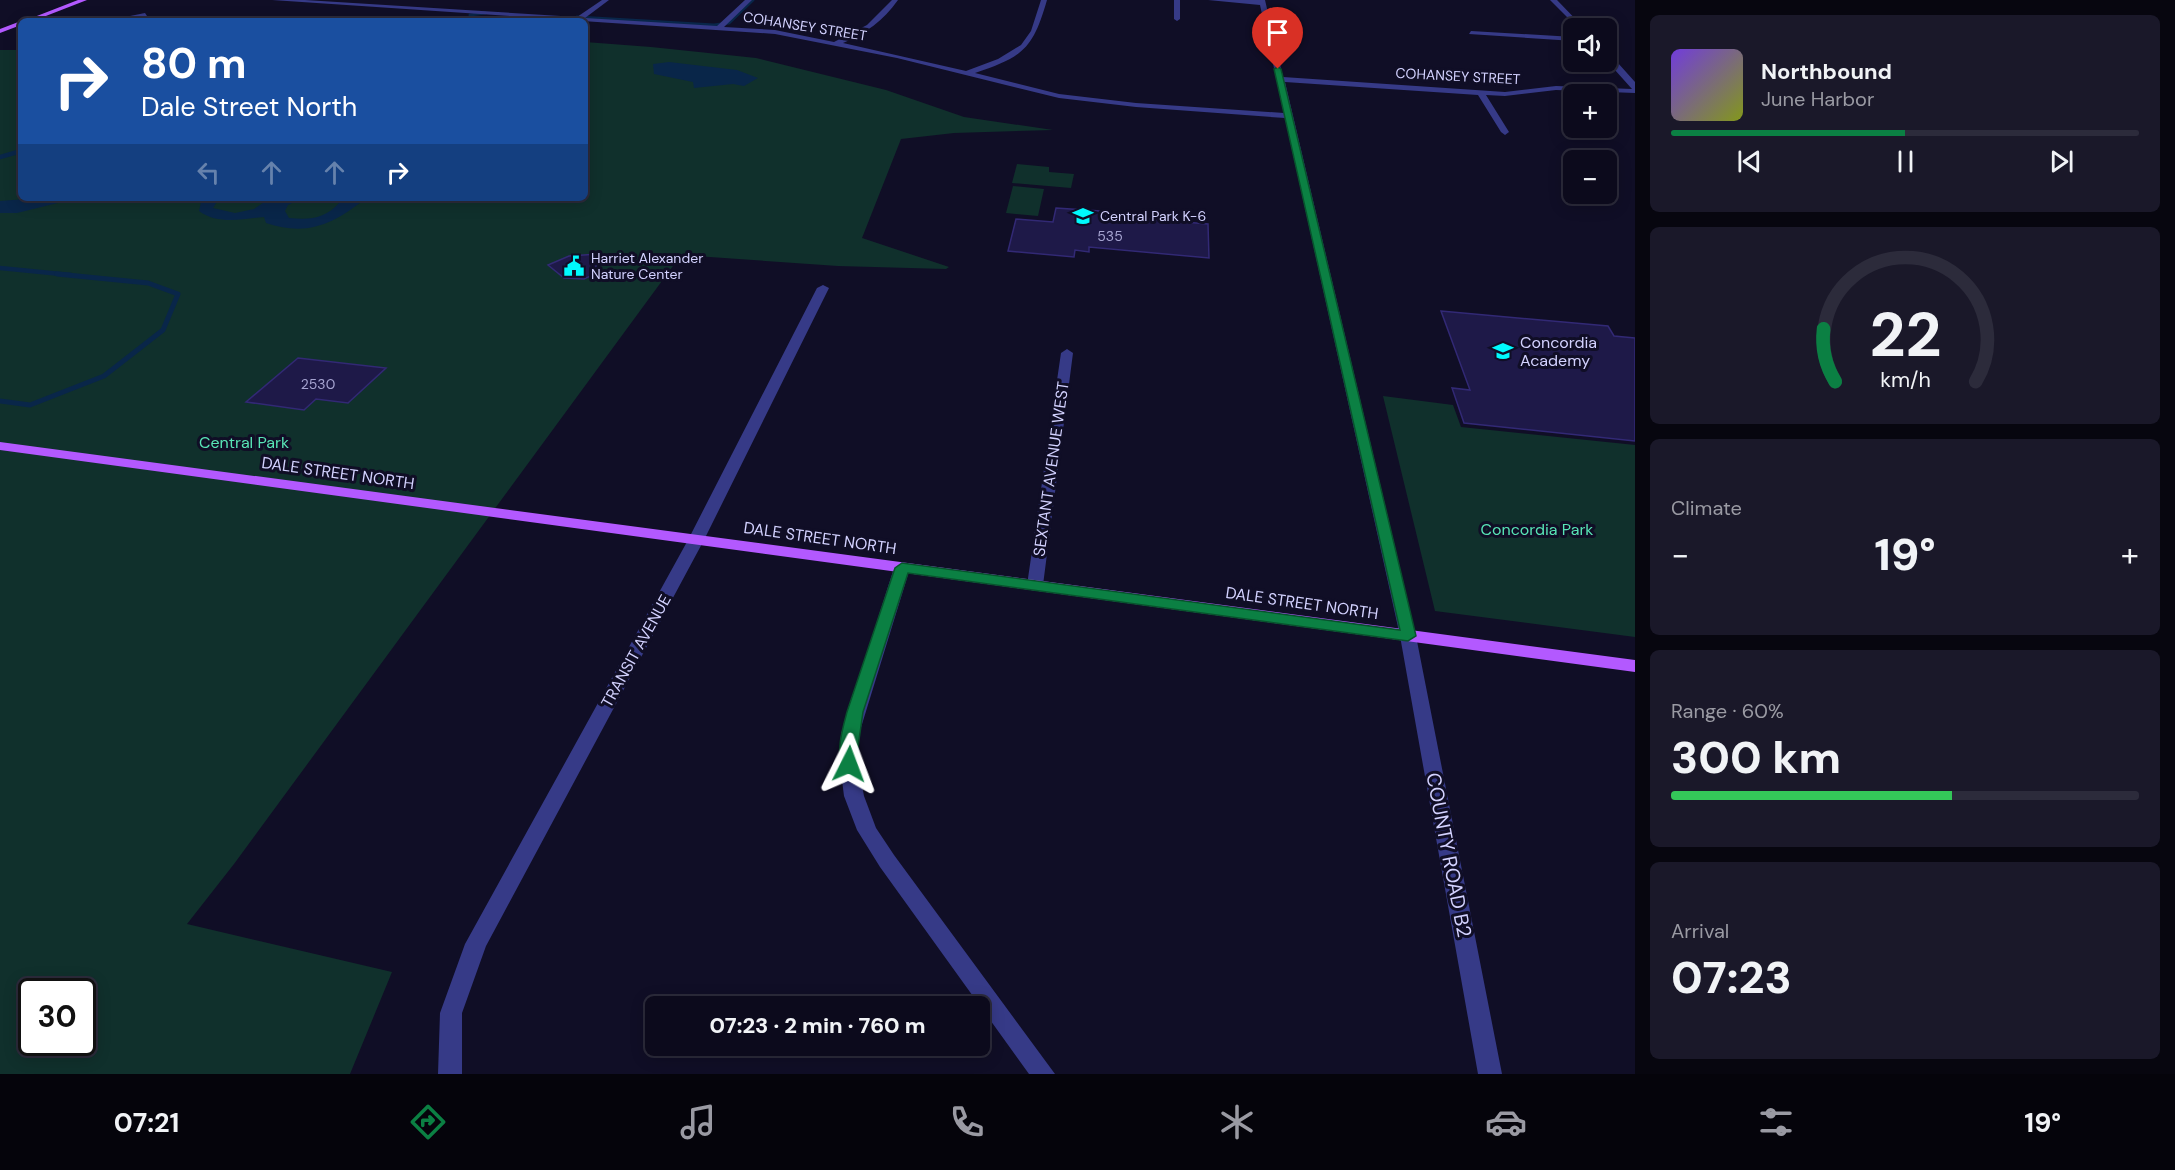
<!DOCTYPE html>
<html lang="en">
<head>
<meta charset="utf-8">
<style>
  :root { --surface:#0c0a1c; --page:#1a1829; --text:#f1f3f6; --muted:#9a9aa3; --line:#2c2b3b; --accent:#0b8043 }
  body { margin:0; font-family:"DM Sans",sans-serif; background:var(--page); color:var(--text); height:100vh; display:flex; flex-direction:column; font-size:22px; white-space:nowrap }
  * { box-sizing:border-box; margin:0 }
  p { font-size:20px; color:var(--muted) }
  .icon { flex:none; width:33px; height:33px; fill:none; stroke:currentColor; stroke-width:2; stroke-linecap:round; stroke-linejoin:round }
  .map { position:relative; flex:1; overflow:hidden }
  .panel { display:flex; flex-direction:column; gap:15px; padding:15px; background:#07060f; width:540px }
  .panel>* { flex:none }
  .guide { position:absolute; left:18px; top:18px; width:570px; height:183px; border-radius:9px; box-shadow:0 3px 15px #0003,0 0 0 2px var(--line); background:#1a4fa0; color:#fff; overflow:hidden }
  .fabs { position:absolute; left:1563px; top:18px; display:grid; gap:12px }
  .fabs a { display:grid; place-items:center; width:54px; height:54px; border-radius:9px; background:var(--surface); box-shadow:0 3px 15px #0003,0 0 0 2px var(--line); font-size:30px }
  .speed { position:absolute; left:18px; top:978px; display:flex; gap:12px; font-size:30px; font-weight:700; text-align:center }
  .speed>* { display:grid; place-content:center; width:78px; height:78px; border-radius:50%; background:var(--surface); box-shadow:0 3px 15px #0003,0 0 0 2px var(--line); line-height:1 }
  .speed .limit { border:3px solid #111; border-radius:9px; background:#fff; color:#111 }
  .pin { position:absolute; display:grid; place-items:center; width:51px; height:51px; color:#fff; margin:-62px -26px; border-radius:50% 50% 50% 0; rotate:-45deg; box-shadow:0 0 6px #0007 }
  .pin .icon { rotate:45deg }
  .me { position:absolute; width:66px; margin:-33px; rotate:3deg; stroke-linejoin:round; filter:drop-shadow(0 0 4px #0008) }
  .turn { display:flex; align-items:center; gap:21px; height:126px; padding:0 24px; font-size:27px }
  .turn .icon { width:78px; height:78px; stroke-width:2.5 }
  .turn b { display:block; font-size:42px; line-height:51px }
  .lanes { display:flex; align-items:center; height:57px; padding:0 24px; background:#0003; justify-content:center; gap:30px; direction:ltr }
  .lanes .off { opacity:.35 }
  .big { font-size:45px; font-weight:800; line-height:1.1 }
  .panel .tile { flex:1; display:flex; flex-direction:column; justify-content:center; gap:9px; min-width:0; padding:0 21px; border-radius:9px; background:var(--page) }
  .panel .dial { align-items:center; gap:0 }
  .dial svg { height:156px; overflow:visible; fill:none; stroke:var(--line); stroke-width:7; stroke-linecap:round; text-anchor:middle }
  .dial text { fill:var(--text); stroke:none }
  .song { display:flex; align-items:center; gap:18px }
  .cover { width:72px; height:72px; border-radius:9px; background:linear-gradient(135deg,hsl(260 70% 55%),hsl(70 70% 35%)) }
  .played { height:6px; border-radius:3px; background:linear-gradient(90deg,var(--accent) 50%,var(--line) 50%) }
  .keys { display:flex; justify-content:space-around; direction:ltr }
  .heat { display:flex; justify-content:space-between; align-items:center; font-size:33px; direction:ltr }
  .charge { height:9px; border-radius:4px; background:linear-gradient(90deg,#34c759 60%,var(--line) 0) }
  .trip { position:absolute; left:645px; top:996px; width:345px; height:60px; border-radius:9px; background:var(--surface); box-shadow:0 3px 15px #0003,0 0 0 2px var(--line); font-weight:800; line-height:60px; text-align:center }
  .tabs { display:flex; height:96px; justify-content:space-around; align-items:center; background:#05040b; color:var(--muted) }
  .tabs .icon { width:42px; height:42px }
  .tabs .on { color:var(--accent) }
  .tabs b { font-size:27px; color:var(--text) }
  main { display:flex; flex:1; min-height:0 }
  .map>svg:first-child { display:block }
  .green { fill:#10302c; fill-rule:evenodd }
  .water { fill:#092649 }
  .lines { fill:none; stroke-linecap:round; stroke-linejoin:round }
  .stream-far2 { stroke:#092649; stroke-width:3 }
  .stream-far1 { stroke:#092649; stroke-width:4.5 }
  .stream { stroke:#092649; stroke-width:5 }
  .building { fill:#1e1948; stroke:#322975; stroke-width:1.5 }
  .minor { fill:#363a87; fill-rule:evenodd }
  .major { fill:#b359ff; fill-rule:evenodd }
  .route { fill:#0b8043; stroke:#07532c; stroke-width:1.5 }
  .labels { text-anchor:middle; dominant-baseline:central; stroke-width:6; stroke-linejoin:round; paint-order:stroke }
  .far-street-label { font-size:14px; fill:#d3d2ff; stroke:#100e26 }
  .far-poi-label { font-size:14px; fill:#d3d2ff; stroke:#100e26; text-anchor:start }
  .number-label { font-size:14px; fill:#a6a4d1 }
  .poi-label { font-size:16px; fill:#d3d2ff; stroke:#100e26; text-anchor:start }
  .park-label { font-size:16px; fill:#58e5b6; stroke:#100e26 }
  .street-label { font-size:16px; fill:#d3d2ff; stroke:#100e26 }
  .near-street-label { font-size:20px; fill:#d3d2ff; stroke:#100e26 }
</style>
</head>
<body>
<main>
<div class="map">
<svg width="1635" height="1074" viewBox="0 0 1635 1074">
  <rect width="100%" height="100%" fill="#100e26"/>
  <!-- green -->
  <path class="green" d="M585 42 651 47 756 58 886 90 964 117 1053 130 954 133 901 139 862 238 949 267 946 269 838 266 681 255 234 864 187 924 392 972 350 1074H0V50H21V198H585ZM32 992H82V1042H32Z
    M1017 164 1049 167V172L1074 174 1071 188 1012 183Z
    M1013 186 1044 189 1038 216 1006 213Z
    M1383 396 1453 405 1461 427 1635 445V637L1435 611Z"/>
  <!-- water -->
  <path class="water" d="M669 62 737 70 758 78 744 86 733 84 694 88 693 82 654 74 653 64Z
    M39 198H78L17 213H0V201Z
    M207 198H223L218 200 213 208 235 213 254 209 270 198H302L288 205 285 211 289 218C310 220 325 219 340 202L336 198H366C334 224 307 237 266 223L264 217C242 219 218 225 199 211L201 202Z"/>
  <g class="lines">
    <!-- stream-far2 -->
    <path class="stream-far2" d="M470 15 485 13
      M577 17 714 25 729 23 753 0"/>
    <!-- stream-far1 -->
    <path class="stream-far1" d="M0 157 21 151
      M0 268 71 275"/>
    <!-- stream -->
    <path class="stream" d="M0 401 30 405 104 376 163 330 178 294 148 283 57 274"/>
  </g>
  <!-- building -->
  <path class="building" d="M1056 208 1100 211V215L1208 224 1209 258 1089 247V252L1075 250 1074 257 1008 251 1016 219 1053 222Z
    M598 254 595 274 584 279 564 278 548 265 569 256Z
    M1441 311 1608 326 1614 336 1635 338V441L1464 423 1452 388 1470 390Z
    M298 358 386 368 348 403 316 399 304 410 246 402Z"/>
  <g class="lines">
    <!-- minor -->
    <path class="minor" d="M272 0H305L577 17 602 0H609L585 18 717 26 745 0H752L724 27 775 30 834 42 867 25 892 0H898C883 21 866 33 843 43L966 71 998 59 1021 45 1031 31 1041 0H1047C1033 49 1023 57 975 73L1059 94 1136 103 1284 113 1260 5 1208 0H1265L1283 77 1505 92 1556 86 1632 89 1606 60V53H1609L1635 82V93L1556 90 1505 96 1486 95 1509 132 1505 135 1501 132 1478 95 1285 82 1416 636 1502 1074H1478L1400 636 1285 118 1136 107 1059 98 897 58 775 34Z
      M1174 0H1180V19L1177 21 1174 19Z
      M1550 0H1557L1584 28H1578Z
      M145 13 147 16 112 21 115 19Z
      M1471 31 1574 37V41L1469 34Z
      M823 285 829 288 704 540 486 946 462 1013V1074H438L440 1013 465 944 688 540 817 288Z
      M1067 349 1073 353 1043 585 1035 590 1027 585 1061 353Z
      M902 563 910 568 859 734 858 764 864 796 876 828 894 855 1055 1074H1029L880 867 857 830 844 796 840 764 841 734 894 568Z"/>
    <!-- major -->
    <path class="major" d="M78 0H87L33 21H24Z
      M21 21V25L0 33V29Z
      M0 442 1635 660V672L0 450Z"/>
  </g>
  <!-- route -->
  <path class="route" d="M1278 67 1281 69 1416 636 1408 641 908 573 863 712 855 768 849 770 843 768C835 754 843 727 847 712L895 568 902 563 1400 630 1274 69Z"/>
  <!-- icons -->
  <defs>
    <g id="school-bare" transform="scale(1.62)"><path d="M0-5L7-2L0 1L-7-2ZM-4 1L0 2.5L4 1V4Q0 6-4 4Z" fill="#00fafd" stroke="#100e26" stroke-width="2.5" paint-order="stroke"/></g>
    <g id="civic-bare" transform="scale(1.62)"><path d="M-.6-6.5H3V-4.5H.6V-3L4-1V1h2V6H-6V1h2V-1L-.6-3ZM-1.2 2.5V6h2.4V2.5Z" fill="#00fafd" stroke="#100e26" stroke-width="2.5" paint-order="stroke"/></g>
  </defs>
  <g fill-rule="evenodd">
    <use href="#school-bare" x="1083" y="216"/>
    <use href="#civic-bare" x="574" y="266"/>
    <use href="#school-bare" x="1503" y="351"/>
  </g>
  <g class="labels">
    <!-- far-street labels -->
    <g class="far-street-label">
      <text transform="translate(805 26) rotate(9)">COHANSEY STREET</text>
      <text transform="translate(1458 76) rotate(3)">COHANSEY STREET</text>
    </g>
    <!-- far-poi labels -->
    <g class="far-poi-label">
      <text x="1100" y="216">Central Park K-6</text>
      <text x="591" y="258">Harriet Alexander<tspan x="591" dy="16">Nature Center</tspan></text>
    </g>
    <!-- number labels -->
    <g class="number-label">
      <text x="1110" y="236">535</text>
      <text x="318" y="384">2530</text>
    </g>
    <!-- poi labels -->
    <g class="poi-label">
      <text x="1520" y="342">Concordia<tspan x="1520" dy="18">Academy</tspan></text>
    </g>
    <!-- park labels -->
    <g class="park-label">
      <text x="244" y="442">Central Park</text>
      <text x="1537" y="529">Concordia Park</text>
    </g>
    <!-- street labels -->
    <g class="street-label">
      <text transform="translate(1051 469) rotate(-82)">SEXTANT AVENUE WEST</text>
      <text transform="translate(338 473) rotate(8)">DALE STREET NORTH</text>
      <text transform="translate(820 538) rotate(8)">DALE STREET NORTH</text>
      <text transform="translate(1302 603) rotate(8)">DALE STREET NORTH</text>
      <text transform="translate(636 651) rotate(-61)">TRANSIT AVENUE</text>
    </g>
    <!-- near-street labels -->
    <g class="near-street-label">
      <text transform="translate(1449 855) rotate(79)">COUNTY ROAD B2</text>
    </g>
  </g>
</svg>
<div class="fabs">
<a><svg class="icon" aria-label="sound" viewBox="0 0 24 24"><path d="M4 9h4l5-4v14l-5-4H4zM17 9q2 3 0 6"/></svg></a>
<a>+</a>
<a>−</a>
</div>
<div class="speed"><div class="limit">30</div></div>
<div class="pin" style="left:1278px;top:69px;background:#d93025"><svg class="icon" aria-label="arrive" viewBox="0 0 24 24"><path d="M6 21V4h12l-3 4 3 4H6"/></svg></div>
<svg class="me" style="left:849px;top:764px" viewBox="-20 -20 40 40"><path d="M0-17L14 15 0 8-14 15z" fill="#0b8043" stroke="#fff" stroke-width="4"/></svg>
<div class="trip">07:23 · 2 min · 760 m</div>
<div class="guide">
<div class="turn"><svg class="icon" aria-label="right" viewBox="0 0 24 24"><path d="M7 20v-9h11M14 6l5 5-5 5"/></svg><div><b>80 m</b>Dale Street North</div></div>
<div class="lanes"><svg class="icon off" aria-label="left" viewBox="0 0 24 24"><path d="M17 20v-9H6M10 6l-5 5 5 5"/></svg><svg class="icon off" aria-label="ahead" viewBox="0 0 24 24"><path d="M12 20V5M6 11l6-6 6 6"/></svg><svg class="icon off" aria-label="ahead" viewBox="0 0 24 24"><path d="M12 20V5M6 11l6-6 6 6"/></svg><svg class="icon" aria-label="right" viewBox="0 0 24 24"><path d="M7 20v-9h11M14 6l5 5-5 5"/></svg></div>
</div>
</div>
<section class="panel">
<div class="tile">
<div class="song"><i class="cover"></i><div><b>Northbound</b><p>June Harbor</p></div></div>
<div class="played"></div>
<div class="keys"><svg class="icon" aria-label="previous" viewBox="0 0 24 24"><path d="M18 5L8 12l10 7zM5 5v14"/></svg><svg class="icon" aria-label="pause" viewBox="0 0 24 24"><path d="M8 5v14M16 5v14"/></svg><svg class="icon" aria-label="next" viewBox="0 0 24 24"><path d="M6 5l10 7-10 7zM19 5v14"/></svg></div>
</div>
<div class="tile dial"><svg viewBox="0 0 100 80">
<path d="M14 69A42 42 0 1 1 86 69"/>
<path d="M14 69A42 42 0 0 1 8 42" stroke="#0b8043"/>
<text x="50" y="56" font-size="32" font-weight="700">22</text>
<text x="50" y="72" font-size="11">km/h</text>
</svg></div>
<div class="tile"><p>Climate</p>
<div class="heat"><a>−</a><b class="big">19°</b><a>+</a></div>
</div>
<div class="tile"><p>Range · 60%</p><b class="big">300 km</b><div class="charge"></div></div>
<div class="tile"><p>Arrival</p><b class="big">07:23</b></div>
</section>
</main>
<nav class="tabs">
<b>07:21</b>
<svg class="icon on" aria-label="directions" viewBox="0 0 24 24"><path d="M12 3l9 9-9 9-9-9zM9 14v-3h6M13 9l2 2-2 2"/></svg>
<svg class="icon" aria-label="music" viewBox="0 0 24 24"><path d="M9 18V5l10-2v13"/><circle cx="6" cy="18" r="3"/><circle cx="16" cy="16" r="3"/></svg>
<svg class="icon" aria-label="phone" viewBox="0 0 24 24"><path d="M5 4h4l2 5-3 2q2 4 5 5l2-3 5 2v4C11 20 4 13 5 4z"/></svg>
<svg class="icon" aria-label="climate" viewBox="0 0 24 24"><path d="M12 3v18M4 7l16 10M4 17L20 7"/></svg>
<svg class="icon" aria-label="car" viewBox="0 0 24 24"><path d="M5 17H2v-5l4-1 3-4h7l3 4 3 1v5h-3M9 17h6M6 11h13"/><circle cx="7" cy="17" r="2"/><circle cx="17" cy="17" r="2"/></svg>
<svg class="icon" aria-label="filters" viewBox="0 0 24 24"><path d="M4 7h16M4 17h16"/><circle cx="9" cy="7" r="2"/><circle cx="15" cy="17" r="2"/></svg>
<b>19°</b>
</nav>
</body>
</html>
